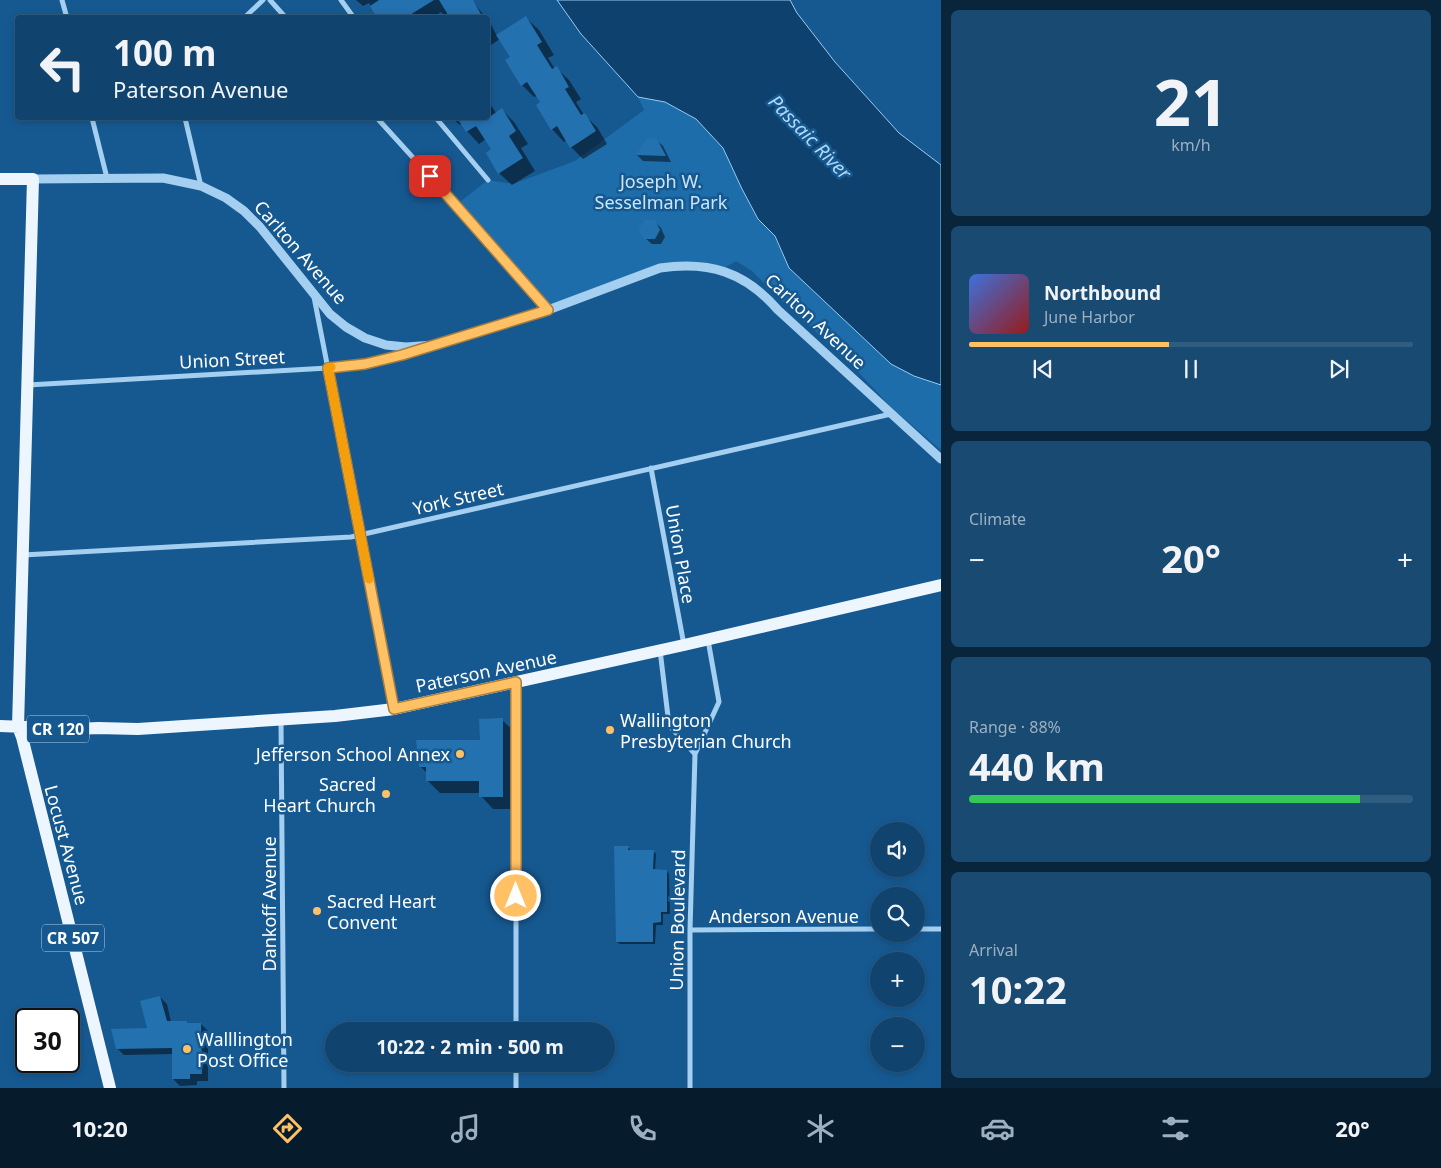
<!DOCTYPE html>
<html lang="en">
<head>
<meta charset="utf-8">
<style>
  :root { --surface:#10436d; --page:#194a72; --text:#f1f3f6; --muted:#9cb0c2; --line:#305c80; --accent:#ffc163 }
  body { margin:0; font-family:"Noto Sans",sans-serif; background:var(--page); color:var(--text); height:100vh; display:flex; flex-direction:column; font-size:19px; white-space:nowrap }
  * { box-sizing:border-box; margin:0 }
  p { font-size:16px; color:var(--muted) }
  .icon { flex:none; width:28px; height:28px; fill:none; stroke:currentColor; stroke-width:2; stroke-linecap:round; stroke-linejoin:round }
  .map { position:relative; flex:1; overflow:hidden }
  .side { display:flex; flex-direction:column; gap:10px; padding:10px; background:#09253c; width:500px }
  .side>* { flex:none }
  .guide { position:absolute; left:15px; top:15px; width:475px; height:105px; border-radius:5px; box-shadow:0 2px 8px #0003,0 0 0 1px var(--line); background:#10436d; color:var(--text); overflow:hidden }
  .controls { position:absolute; left:870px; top:822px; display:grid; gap:10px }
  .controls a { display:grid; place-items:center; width:55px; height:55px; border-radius:50%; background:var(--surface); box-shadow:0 2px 8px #0003,0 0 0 1px var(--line); font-size:25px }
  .speed { position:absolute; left:15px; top:1008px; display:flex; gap:10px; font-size:25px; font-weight:700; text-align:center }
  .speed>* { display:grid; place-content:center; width:65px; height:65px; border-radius:50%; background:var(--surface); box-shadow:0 2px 8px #0003,0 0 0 1px var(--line); line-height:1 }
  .speed .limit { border:2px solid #111; border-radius:8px; background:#fff; color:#111 }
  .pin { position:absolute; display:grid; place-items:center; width:42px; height:42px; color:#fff; margin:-21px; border-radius:10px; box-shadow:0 2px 8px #0006 }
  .me { position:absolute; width:55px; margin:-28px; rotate:0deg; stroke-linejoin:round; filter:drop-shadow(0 0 4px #0008) }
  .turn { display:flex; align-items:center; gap:18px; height:105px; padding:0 15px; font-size:22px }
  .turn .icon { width:65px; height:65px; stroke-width:2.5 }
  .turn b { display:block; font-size:35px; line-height:42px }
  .big { font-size:38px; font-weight:700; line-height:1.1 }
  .side .card { flex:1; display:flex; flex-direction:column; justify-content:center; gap:8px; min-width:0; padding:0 18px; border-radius:8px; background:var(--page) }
  .side .dial { align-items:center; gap:0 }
  .dial b { font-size:65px; line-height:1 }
  .song { display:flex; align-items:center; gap:15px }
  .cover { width:60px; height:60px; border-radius:8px; background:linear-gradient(135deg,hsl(220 70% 55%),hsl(0 70% 35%)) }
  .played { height:5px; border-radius:2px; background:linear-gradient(90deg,var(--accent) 45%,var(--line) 45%) }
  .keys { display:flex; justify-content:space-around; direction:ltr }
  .heat { display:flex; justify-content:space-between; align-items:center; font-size:28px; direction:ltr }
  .charge { height:8px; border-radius:4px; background:linear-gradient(90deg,#34c759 88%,var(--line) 0) }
  .trip { position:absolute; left:325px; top:1022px; width:290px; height:50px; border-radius:25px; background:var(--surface); box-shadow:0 2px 8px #0003,0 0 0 1px var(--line); font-weight:700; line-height:50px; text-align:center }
  .tabs { display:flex; height:80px; justify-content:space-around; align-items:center; background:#061b2c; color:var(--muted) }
  .tabs .icon { width:35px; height:35px }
  .tabs .on { color:var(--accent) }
  .tabs b { font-size:22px; color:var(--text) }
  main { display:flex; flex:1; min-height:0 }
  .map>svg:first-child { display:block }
  .green { fill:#1e6dab }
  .water { fill:#0e416e; stroke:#96cbf3 }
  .shadow { fill:#0007 }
  .building { fill:#2471b0 }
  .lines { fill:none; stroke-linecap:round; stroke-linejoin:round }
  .minor { stroke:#a4cff0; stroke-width:5 }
  .tertiary { stroke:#a4cff0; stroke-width:9 }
  .primary { stroke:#edf6ff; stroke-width:12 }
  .route-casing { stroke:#a67d40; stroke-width:12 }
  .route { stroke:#ffc163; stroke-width:9 }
  .slow { stroke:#f59e0b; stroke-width:9 }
  .poi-dot { fill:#ffc163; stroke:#165991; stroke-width:2 }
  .labels { text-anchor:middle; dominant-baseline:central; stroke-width:5; stroke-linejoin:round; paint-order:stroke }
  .shield { fill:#165991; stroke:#b9cdde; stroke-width:1 }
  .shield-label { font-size:16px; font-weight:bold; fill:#fff }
  .park-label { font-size:18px; fill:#cbe6fb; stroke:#165991 }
  .street-label { font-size:18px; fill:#fff; stroke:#165991 }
  .poi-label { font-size:18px; fill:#fff; stroke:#165991; text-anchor:start }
  .water-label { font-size:19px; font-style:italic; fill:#b0d8f7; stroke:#165991 }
</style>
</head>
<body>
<main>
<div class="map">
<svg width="941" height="1088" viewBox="0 0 941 1088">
  <rect width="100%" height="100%" fill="#165991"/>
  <!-- green -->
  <path class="green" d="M638 97 665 102 696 119 723 148 742 189 758 219 774 236 789 268 914 376 941 385V450L891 407 849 362 783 302 752 271 736 261 721 270 680 265 548 310 456 205 488 180 513 184 575 161 644 110Z"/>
  <!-- water -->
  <path class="water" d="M557 0H790L797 13 835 62 899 133 941 165V385L914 376 891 364 789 268 775 236 758 219 742 189 723 148 696 119 665 102 638 97 581 34Z"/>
  <!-- shadow -->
  <path class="shadow" d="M356 0H463L474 3 486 18H452L448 13 444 15 441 12 432 18H378L369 3 363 6Z
    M526 18 539 30 554 55 548 58 555 69 556 68 569 80 581 99 576 102 584 115 597 127 607 144 583 159 571 147 567 140 564 142 552 129 542 103 537 96 534 97 522 85 511 58 500 39 488 47V19L497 36Z
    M488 101 496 113 502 110 514 122 528 144 521 148 535 171 512 185 499 173 493 150 486 139 479 144 467 131 462 123 460 125 452 118H488Z
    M656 140 663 146 671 162 643 161 637 155Z
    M655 222 661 228 665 237 661 244H652L645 238Z
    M502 720 515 732V809H493L481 796V793H440L427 780V773L420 766 482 742Z
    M628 847 631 851H653L656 854 655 871H667L669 874 670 914H663V925H656L655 944H620L617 942Z
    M160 997 167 1004 171 1022 201 1024 208 1031V1081H197V1085L180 1086 173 1079V1054L124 1055 117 1048 148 1029Z"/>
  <!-- building -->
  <path class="building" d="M379 0H434L405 18H377L370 6Z
    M439 0H473L483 18H450Z
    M526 16 542 42 537 45 552 69 557 66 569 87 565 89 581 115 585 113 596 131 570 148 557 126 551 130 536 105 540 102 527 82 521 86 505 60 510 57 496 35Z
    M502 108 516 131 509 136 523 158 498 174 486 153 491 149 476 126 466 132 457 118H488Z
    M647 138 657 139 666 156 636 155Z
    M645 220H655L660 230 655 239H644L638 229Z
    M503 718V797H479V781H426V767H419L416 740H480L479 719Z
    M614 846H629L628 850H654L653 869 667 870V912H661V922L653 923V942H616Z
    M160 996 167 1021H187V1023H201L202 1074H190V1079H172V1048L116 1049 111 1029 147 1028 140 1001Z"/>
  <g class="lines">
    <!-- minor -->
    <path class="minor" d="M62 0 67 18
      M270 0 286 18
      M341 0 354 18
      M244 18 263 0
      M92 118 107 178
      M185 118 201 186
      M377 118 456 205 548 310
      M436 118 488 180
      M314 297 394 708
      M28 385 328 368C360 364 393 360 424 349
      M651 468 684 645
      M23 555 351 537 891 414
      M660 650 669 725 695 754
      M281 721 284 1088
      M916 929H941
      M690 930 879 929
      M516 1031V682
      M516 1088V1064
      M690 1088V930L695 754 719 702 708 640"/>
    <!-- tertiary -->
    <path class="tertiary" d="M33 179 163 178 201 186 226 198 244 211 260 227 330 314 346 327 365 338 386 345 406 347 435 345 548 310 660 268C710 261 745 272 778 310L941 459"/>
    <!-- primary -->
    <path class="primary" d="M0 179H33L18 727 22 737 110 1088
      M0 726 77 729 98 728 138 729 335 716 394 709 684 645 941 585"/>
  </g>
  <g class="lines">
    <!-- route casing -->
    <g class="route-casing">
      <path id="route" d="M430 176 548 310 402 355 365 364 328 368 394 709 516 682V896"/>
    </g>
    <!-- route -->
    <use href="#route" class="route"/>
    <!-- slow -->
    <path class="slow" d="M331 367 328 368 369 579"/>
  </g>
  <!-- markers -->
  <g class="poi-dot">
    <circle cx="610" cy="730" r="5"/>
    <circle cx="460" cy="754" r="5"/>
    <circle cx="386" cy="794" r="5"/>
    <circle cx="317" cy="911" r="5"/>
    <circle cx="187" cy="1049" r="5"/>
  </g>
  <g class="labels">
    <!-- shield labels -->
    <g class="shield">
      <rect x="27" y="715.5" width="62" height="27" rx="4"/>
      <rect x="42" y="924.5" width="62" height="27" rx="4"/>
    </g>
    <g class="shield-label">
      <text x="58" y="729">CR 120</text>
      <text x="73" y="938">CR 507</text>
    </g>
    <!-- park labels -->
    <g class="park-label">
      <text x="661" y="181">Joseph W.<tspan x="661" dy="21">Sesselman Park</tspan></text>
    </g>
    <!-- street labels -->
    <g class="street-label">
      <text transform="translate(301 252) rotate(49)">Carlton Avenue</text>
      <text transform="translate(816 321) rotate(43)">Carlton Avenue</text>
      <text transform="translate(232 359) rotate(-3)">Union Street</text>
      <text transform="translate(458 498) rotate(-13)">York Street</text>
      <text transform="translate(681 554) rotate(80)">Union Place</text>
      <text transform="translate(486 671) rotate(-12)">Paterson Avenue</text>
      <text transform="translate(67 845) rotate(75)">Locust Avenue</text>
      <text transform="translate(269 904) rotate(-90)">Dankoff Avenue</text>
      <text x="784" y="916">Anderson Avenue</text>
      <text transform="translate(677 920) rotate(-89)">Union Boulevard</text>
    </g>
    <!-- poi labels -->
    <g class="poi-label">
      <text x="620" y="720">Wallington<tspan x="620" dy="21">Presbyterian Church</tspan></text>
      <text x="450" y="754" text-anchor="end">Jefferson School Annex</text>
      <text x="376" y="784" text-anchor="end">Sacred<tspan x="376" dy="21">Heart Church</tspan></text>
      <text x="327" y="901">Sacred Heart<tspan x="327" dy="21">Convent</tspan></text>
      <text x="197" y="1039">Walllington<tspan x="197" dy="21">Post Office</tspan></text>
    </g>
    <!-- water labels -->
    <g class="water-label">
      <text transform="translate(810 137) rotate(46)">Passaic River</text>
    </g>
  </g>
</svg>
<div class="controls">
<a><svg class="icon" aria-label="sound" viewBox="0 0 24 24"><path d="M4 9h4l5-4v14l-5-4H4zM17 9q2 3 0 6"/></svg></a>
<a><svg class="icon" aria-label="search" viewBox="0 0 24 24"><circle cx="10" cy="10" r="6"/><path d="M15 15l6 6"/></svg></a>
<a>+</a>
<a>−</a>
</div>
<div class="speed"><div class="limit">30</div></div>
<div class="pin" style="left:430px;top:176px;background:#d93025"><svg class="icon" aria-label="arrive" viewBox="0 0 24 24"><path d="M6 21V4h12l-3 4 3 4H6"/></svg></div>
<svg class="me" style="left:516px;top:896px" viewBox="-20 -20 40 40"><circle r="17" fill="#ffc163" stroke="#fff" stroke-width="3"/><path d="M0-11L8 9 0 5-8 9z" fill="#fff"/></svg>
<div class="trip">10:22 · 2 min · 500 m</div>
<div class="guide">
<div class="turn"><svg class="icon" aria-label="left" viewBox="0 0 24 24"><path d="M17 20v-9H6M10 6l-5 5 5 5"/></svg><div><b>100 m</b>Paterson Avenue</div></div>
</div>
</div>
<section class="side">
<div class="card dial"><b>21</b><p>km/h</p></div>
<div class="card">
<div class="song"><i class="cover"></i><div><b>Northbound</b><p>June Harbor</p></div></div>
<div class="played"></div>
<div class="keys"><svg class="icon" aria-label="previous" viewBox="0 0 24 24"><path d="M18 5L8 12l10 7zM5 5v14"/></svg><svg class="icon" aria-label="pause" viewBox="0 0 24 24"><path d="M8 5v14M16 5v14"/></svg><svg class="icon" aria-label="next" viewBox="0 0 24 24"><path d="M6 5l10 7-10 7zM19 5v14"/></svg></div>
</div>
<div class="card"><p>Climate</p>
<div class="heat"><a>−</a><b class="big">20°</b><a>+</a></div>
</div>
<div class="card"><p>Range · 88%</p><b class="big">440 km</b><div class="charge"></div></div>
<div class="card"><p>Arrival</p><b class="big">10:22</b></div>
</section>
</main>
<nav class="tabs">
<b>10:20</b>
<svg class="icon on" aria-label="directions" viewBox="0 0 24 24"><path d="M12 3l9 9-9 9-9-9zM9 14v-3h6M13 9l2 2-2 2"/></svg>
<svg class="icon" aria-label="music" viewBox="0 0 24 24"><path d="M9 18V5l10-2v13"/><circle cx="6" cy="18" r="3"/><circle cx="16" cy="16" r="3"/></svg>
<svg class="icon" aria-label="phone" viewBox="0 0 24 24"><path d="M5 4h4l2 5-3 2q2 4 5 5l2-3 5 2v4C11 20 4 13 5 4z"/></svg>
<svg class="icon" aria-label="climate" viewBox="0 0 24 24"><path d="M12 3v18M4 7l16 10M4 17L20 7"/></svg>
<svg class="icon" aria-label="car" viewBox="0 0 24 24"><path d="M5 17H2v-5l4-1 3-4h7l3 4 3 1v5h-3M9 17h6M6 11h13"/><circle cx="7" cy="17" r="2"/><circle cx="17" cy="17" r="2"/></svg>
<svg class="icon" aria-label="filters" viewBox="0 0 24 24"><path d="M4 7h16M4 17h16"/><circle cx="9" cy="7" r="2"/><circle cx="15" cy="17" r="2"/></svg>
<b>20°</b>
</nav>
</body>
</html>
